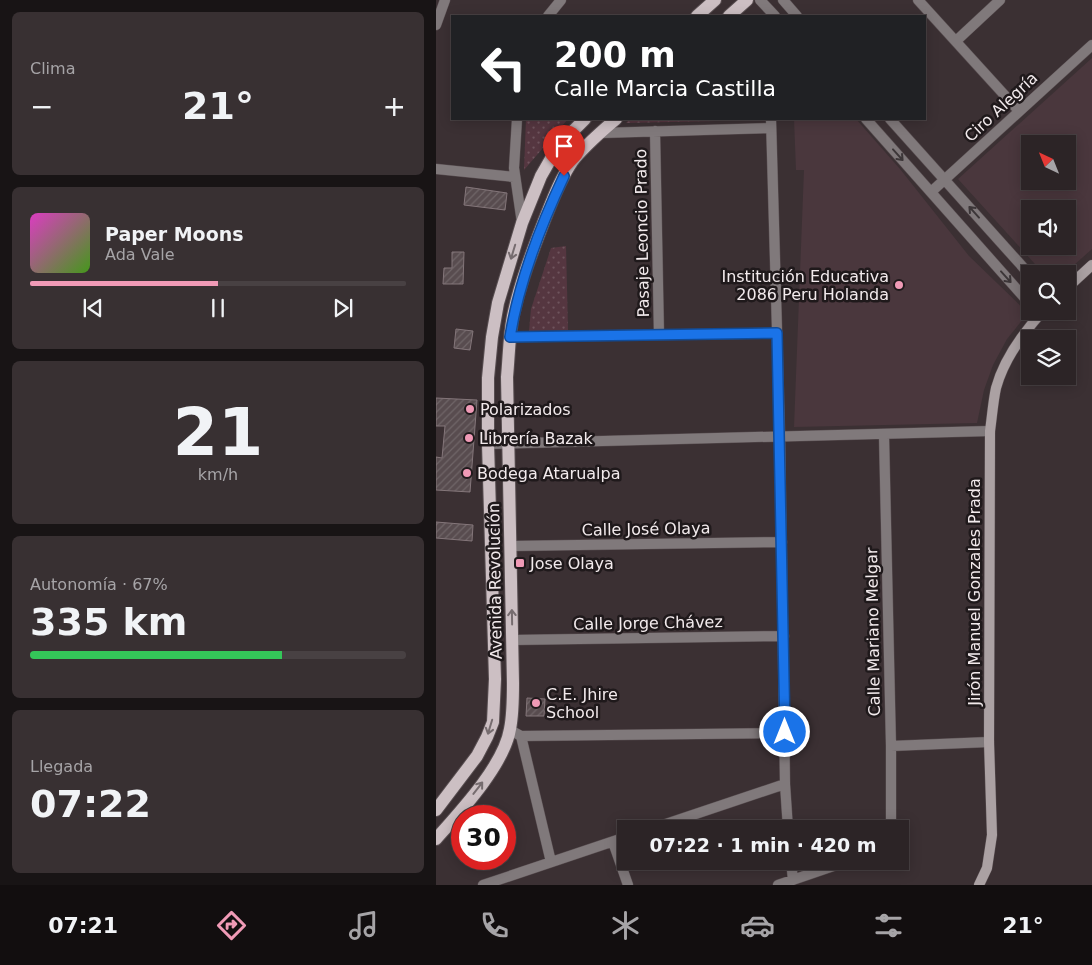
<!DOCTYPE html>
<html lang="es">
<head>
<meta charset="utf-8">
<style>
  :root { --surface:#2c2426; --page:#383032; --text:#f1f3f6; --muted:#a6a4a7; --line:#484143; --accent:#f09ab6 }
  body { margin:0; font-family:"DejaVu Sans",sans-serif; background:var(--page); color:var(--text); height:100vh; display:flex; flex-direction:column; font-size:19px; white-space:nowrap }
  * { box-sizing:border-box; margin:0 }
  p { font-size:16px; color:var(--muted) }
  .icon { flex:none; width:28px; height:28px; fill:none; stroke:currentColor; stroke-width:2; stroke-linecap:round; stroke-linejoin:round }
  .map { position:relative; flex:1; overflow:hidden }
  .details { display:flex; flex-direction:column; gap:12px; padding:12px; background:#181415; width:436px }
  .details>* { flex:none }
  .top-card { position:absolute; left:15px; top:15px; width:475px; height:105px; border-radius:0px; box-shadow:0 2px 12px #0003,0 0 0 1px var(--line); background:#202124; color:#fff; overflow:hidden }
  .needle { width:32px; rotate:317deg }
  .controls { position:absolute; left:585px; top:135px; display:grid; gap:10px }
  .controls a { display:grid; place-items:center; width:55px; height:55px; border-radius:0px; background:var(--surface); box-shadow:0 2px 12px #0003,0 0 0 1px var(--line); font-size:25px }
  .speed { position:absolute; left:15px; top:805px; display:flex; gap:10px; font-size:25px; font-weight:700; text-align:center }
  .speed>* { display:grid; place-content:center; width:65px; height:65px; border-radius:50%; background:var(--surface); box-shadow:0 2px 12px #0003,0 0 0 1px var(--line); line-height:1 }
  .speed .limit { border:8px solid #d22; background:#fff; color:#111 }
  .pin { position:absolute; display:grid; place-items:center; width:42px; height:42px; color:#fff; margin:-51px -21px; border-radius:50% 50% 50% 0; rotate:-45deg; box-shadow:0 0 5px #0007 }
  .pin .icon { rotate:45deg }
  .me { position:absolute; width:55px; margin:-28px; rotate:0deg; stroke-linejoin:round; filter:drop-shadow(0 0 4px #0008) }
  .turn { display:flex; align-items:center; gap:18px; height:105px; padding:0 20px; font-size:22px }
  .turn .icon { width:65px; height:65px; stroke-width:2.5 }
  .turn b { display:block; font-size:35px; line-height:42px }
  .big { font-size:38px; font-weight:600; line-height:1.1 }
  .details .card { flex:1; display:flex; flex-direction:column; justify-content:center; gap:8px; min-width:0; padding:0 18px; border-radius:8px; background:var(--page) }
  .details .dial { align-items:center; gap:0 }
  .dial b { font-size:65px; line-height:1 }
  .song { display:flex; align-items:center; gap:15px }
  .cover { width:60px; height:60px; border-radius:8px; background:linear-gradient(135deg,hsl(310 70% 55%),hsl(100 70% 35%)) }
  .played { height:5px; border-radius:2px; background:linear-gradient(90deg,var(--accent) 50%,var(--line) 50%) }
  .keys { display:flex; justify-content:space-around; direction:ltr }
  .heat { display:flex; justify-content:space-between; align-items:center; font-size:28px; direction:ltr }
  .charge { height:8px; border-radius:4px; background:linear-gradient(90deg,#34c759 67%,var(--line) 0) }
  .trip { position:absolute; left:181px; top:820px; width:292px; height:50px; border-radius:0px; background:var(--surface); box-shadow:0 2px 12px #0003,0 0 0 1px var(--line); font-weight:600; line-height:50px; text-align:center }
  .menu { display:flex; height:80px; justify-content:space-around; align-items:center; background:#120e0f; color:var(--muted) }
  .menu .icon { width:35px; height:35px }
  .menu .selected { color:var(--accent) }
  .menu b { font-size:22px; color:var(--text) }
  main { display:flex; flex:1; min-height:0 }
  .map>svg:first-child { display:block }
  .built { fill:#4a373d; fill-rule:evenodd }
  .park { fill:url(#park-dots) }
  .building { fill:url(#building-hatch); stroke:#84767a }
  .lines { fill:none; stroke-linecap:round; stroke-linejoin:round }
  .street-casing { stroke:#584e51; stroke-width:11 }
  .secondary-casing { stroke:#584e51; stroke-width:11 }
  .primary-casing { stroke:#584e51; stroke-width:14 }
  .street { stroke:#80797b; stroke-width:10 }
  .secondary { stroke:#aba1a3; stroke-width:10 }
  .primary { stroke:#ccbfc3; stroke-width:12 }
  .oneway { stroke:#3c3638 }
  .oneway2 { stroke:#766c6f }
  .route-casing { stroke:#114b97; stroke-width:12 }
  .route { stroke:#1a73e8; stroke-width:9 }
  .poi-dot { fill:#f09ab6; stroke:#1f191b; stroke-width:2 }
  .labels { text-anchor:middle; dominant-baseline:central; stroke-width:5; stroke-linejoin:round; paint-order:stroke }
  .street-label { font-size:16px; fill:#f2eaec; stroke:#1f191b }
  .poi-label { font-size:16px; fill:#f2eaec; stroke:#1f191b; text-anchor:start }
</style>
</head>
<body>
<main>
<section class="details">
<div class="card"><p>Clima</p>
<div class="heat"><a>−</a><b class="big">21°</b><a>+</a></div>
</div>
<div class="card">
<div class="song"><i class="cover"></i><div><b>Paper Moons</b><p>Ada Vale</p></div></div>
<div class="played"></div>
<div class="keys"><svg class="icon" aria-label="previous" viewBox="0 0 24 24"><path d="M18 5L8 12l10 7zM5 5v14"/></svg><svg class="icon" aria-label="pause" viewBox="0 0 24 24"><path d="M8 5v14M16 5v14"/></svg><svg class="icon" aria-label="next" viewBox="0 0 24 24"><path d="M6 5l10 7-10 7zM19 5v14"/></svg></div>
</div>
<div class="card dial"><b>21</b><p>km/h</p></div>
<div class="card"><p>Autonomía · 67%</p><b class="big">335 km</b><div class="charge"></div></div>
<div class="card"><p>Llegada</p><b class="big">07:22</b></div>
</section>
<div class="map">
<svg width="656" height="885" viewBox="0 0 656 885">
  <defs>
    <pattern id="park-dots" width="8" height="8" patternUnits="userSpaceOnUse" patternTransform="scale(1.25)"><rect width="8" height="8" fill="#553640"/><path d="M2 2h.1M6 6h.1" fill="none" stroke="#6e535c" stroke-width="1.8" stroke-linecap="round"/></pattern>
    <pattern id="building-hatch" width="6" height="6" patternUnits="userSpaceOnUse" patternTransform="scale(1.25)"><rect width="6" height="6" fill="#584c4f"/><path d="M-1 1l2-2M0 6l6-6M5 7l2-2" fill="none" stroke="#706668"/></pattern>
  </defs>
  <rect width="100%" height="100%" fill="#3b3033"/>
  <!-- built -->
  <path class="built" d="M656 58V249L628 274H608L522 179ZM594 144H631V181H594ZM594 209H631V246H594Z
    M358 119H420L464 169 533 256 592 313 571 339 557 365 548 390 541 423 358 427 368 170H360Z"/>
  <!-- park -->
  <path class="park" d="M90 119H132L88 170Z
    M194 119H325V120L190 123Z
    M130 246 132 330 93 331 95 309 115 248Z
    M363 861H397L368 870 363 867Z"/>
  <!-- building -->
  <path class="building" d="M30 187 71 193 69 210 28 205Z
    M16 252H28L27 284H7L8 268H16Z
    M20 329 37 331 34 350 18 348Z
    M0 398 41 400 34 492 0 490V457L6 458 9 426H0Z
    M0 522 37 525 36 541 0 538Z
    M91 698 109 699 108 716H90Z"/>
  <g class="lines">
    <!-- street casing -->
    <g class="street-casing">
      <path id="street" d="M324 0 339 16
        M347 0 361 16
        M482 0 583 111
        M112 16 125 0
        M0 25 9 0
        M520 41 564 0
        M81 119 78 168 86 223
        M335 119 344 436 349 784 352 829
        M430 119 594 304
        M454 119 594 275
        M219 131 223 335
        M165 133 335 128
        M0 169 78 177
        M495 192 656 45
        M74 337 341 333
        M448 435 455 746V829
        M52 444 554 431
        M75 546 346 542
        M76 640 348 636
        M74 730 85 736 349 733
        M85 736 115 862
        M455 746 553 742
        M352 827 455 825
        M215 829 349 784
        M177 842 192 885
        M355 861 357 880
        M47 885 190 837
        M342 885 412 861"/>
    </g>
    <!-- secondary casing -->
    <g class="secondary-casing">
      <path id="secondary" d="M631 288 656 265
        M543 885 551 868 556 835 553 742 554 431C556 417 557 402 560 388 568 359 587 333 607 311"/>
    </g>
    <!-- primary casing -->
    <g class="primary-casing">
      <path id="primary" d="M261 16 279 0
        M293 16 311 0
        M0 810 41 756 51 737 57 722 59 679 52 444V378L56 337 62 303 86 223 105 176 117 155 131 137 149 119
        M0 839C25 811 68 765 74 729 77 714 77 698 77 683L71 377C73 356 73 336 77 316 84 283 96 252 108 221 116 201 124 179 136 162 148 146 165 132 180 119"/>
    </g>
    <!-- street -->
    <use href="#street" class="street"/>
    <!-- secondary -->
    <use href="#secondary" class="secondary"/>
    <!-- primary -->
    <use href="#primary" class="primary"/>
  </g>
  <!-- one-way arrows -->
  <defs><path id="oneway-shaft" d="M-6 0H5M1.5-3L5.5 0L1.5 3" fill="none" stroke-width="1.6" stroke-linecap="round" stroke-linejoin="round" transform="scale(1.25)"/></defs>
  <g class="oneway">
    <use href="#oneway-shaft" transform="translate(462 155) rotate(48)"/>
    <use href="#oneway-shaft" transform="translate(538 212) rotate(-132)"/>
    <use href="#oneway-shaft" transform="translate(570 277) rotate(48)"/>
  </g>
  <g class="oneway2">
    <use href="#oneway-shaft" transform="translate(77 252) rotate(107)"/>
    <use href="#oneway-shaft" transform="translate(76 617) rotate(-91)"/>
    <use href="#oneway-shaft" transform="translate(54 727) rotate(107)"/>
    <use href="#oneway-shaft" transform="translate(42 788) rotate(-52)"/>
  </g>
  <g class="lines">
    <!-- route casing -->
    <g class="route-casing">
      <path id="route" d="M128 176C104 227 83 281 74 337L341 333 349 732"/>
    </g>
    <!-- route -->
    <use href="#route" class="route"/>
  </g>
  <!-- markers -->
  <g class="poi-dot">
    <circle cx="463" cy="285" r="5"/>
    <circle cx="34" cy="409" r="5"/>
    <circle cx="33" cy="438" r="5"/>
    <circle cx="31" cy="473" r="5"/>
    <rect x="79" y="558" width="10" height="10" rx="2.5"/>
    <circle cx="100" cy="703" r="5"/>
  </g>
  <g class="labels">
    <!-- street labels -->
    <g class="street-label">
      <text transform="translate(565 107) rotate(-43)">Ciro Alegría</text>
      <text transform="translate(206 233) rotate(-91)">Pasaje Leoncio Prado</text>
      <text transform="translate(210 529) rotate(-1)">Calle José Olaya</text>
      <text transform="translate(59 581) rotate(-91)">Avenida Revolución</text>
      <text transform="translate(538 592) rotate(-90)">Jirón Manuel Gonzales Prada</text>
      <text transform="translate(212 623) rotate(-1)">Calle Jorge Chávez</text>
      <text transform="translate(437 632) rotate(-91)">Calle Mariano Melgar</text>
    </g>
    <!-- poi labels -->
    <g class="poi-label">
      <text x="453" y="276" text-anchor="end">Institución Educativa<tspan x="453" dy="18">2086 Peru Holanda</tspan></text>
      <text x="44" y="409">Polarizados</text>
      <text x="43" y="438">Librería Bazak</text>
      <text x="41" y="473">Bodega Atarualpa</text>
      <text x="94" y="563">Jose Olaya</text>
      <text x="110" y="694">C.E. Jhire<tspan x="110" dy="18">School</tspan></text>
    </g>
  </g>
</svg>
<div class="controls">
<a><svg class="needle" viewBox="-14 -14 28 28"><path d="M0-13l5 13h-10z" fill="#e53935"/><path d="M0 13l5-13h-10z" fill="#a6a4a7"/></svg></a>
<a><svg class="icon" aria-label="sound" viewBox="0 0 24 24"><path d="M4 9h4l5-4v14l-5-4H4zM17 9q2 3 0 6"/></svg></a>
<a><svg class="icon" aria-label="search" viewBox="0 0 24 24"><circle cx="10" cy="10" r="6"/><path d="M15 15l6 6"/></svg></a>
<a><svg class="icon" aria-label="layers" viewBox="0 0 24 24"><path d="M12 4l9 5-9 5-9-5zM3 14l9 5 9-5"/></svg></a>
</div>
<div class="speed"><div class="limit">30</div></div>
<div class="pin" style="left:128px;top:176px;background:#d93025"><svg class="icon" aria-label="arrive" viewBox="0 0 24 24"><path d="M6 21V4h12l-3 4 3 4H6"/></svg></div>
<svg class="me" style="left:349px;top:732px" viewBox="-20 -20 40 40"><circle r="17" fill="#1a73e8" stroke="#fff" stroke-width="3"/><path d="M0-11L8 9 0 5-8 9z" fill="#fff"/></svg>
<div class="trip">07:22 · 1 min · 420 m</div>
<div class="top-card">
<div class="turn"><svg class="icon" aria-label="left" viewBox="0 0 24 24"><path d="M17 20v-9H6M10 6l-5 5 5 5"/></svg><div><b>200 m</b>Calle Marcia Castilla</div></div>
</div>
</div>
</main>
<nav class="menu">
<b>07:21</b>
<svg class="icon selected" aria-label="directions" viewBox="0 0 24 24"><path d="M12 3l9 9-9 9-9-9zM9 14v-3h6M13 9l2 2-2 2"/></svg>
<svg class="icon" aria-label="music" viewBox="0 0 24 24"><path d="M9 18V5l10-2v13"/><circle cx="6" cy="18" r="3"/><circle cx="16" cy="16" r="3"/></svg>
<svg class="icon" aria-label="phone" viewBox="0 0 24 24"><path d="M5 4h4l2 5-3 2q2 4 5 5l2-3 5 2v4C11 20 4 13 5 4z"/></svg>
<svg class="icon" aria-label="climate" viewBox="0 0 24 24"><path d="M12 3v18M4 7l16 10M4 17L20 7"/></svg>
<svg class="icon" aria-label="car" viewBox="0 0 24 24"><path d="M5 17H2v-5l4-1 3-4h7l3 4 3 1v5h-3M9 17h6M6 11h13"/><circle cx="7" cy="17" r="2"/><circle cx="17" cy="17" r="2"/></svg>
<svg class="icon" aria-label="filters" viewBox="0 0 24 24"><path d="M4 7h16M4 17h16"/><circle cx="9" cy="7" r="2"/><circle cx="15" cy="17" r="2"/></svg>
<b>21°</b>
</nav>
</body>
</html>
